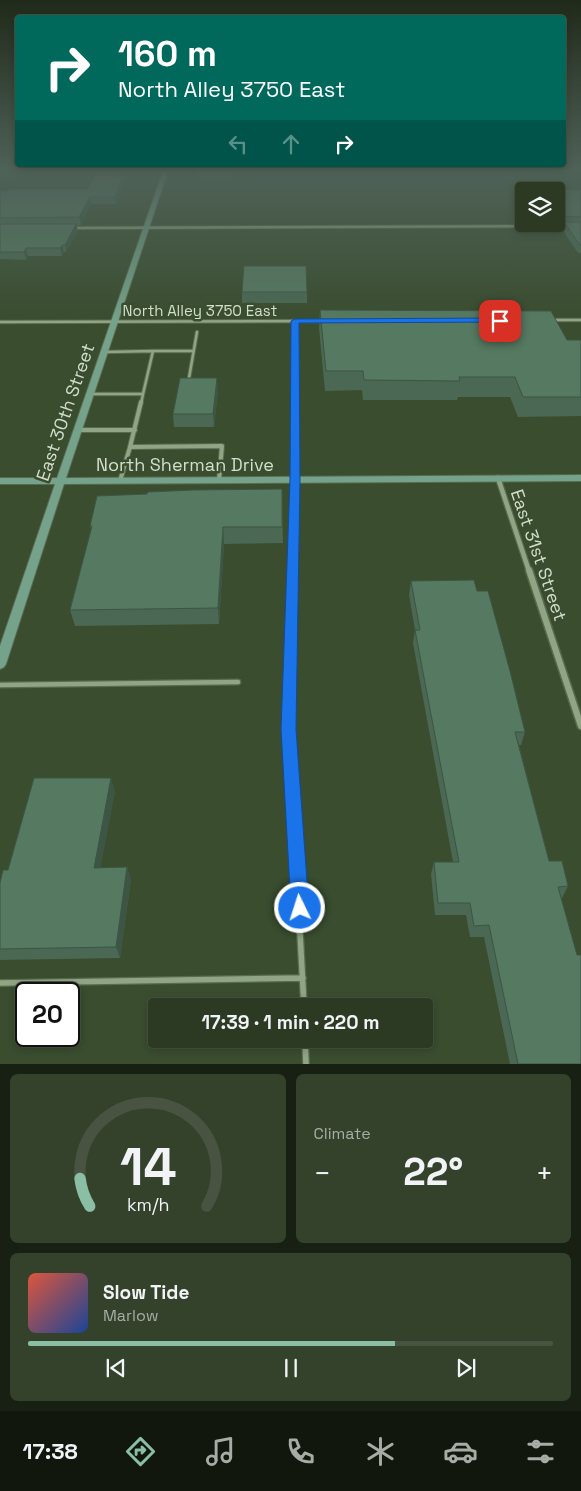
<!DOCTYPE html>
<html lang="en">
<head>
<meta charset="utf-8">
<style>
  :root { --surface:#2c3a23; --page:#34412b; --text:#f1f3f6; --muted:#a6ada6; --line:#485441; --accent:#8abfa5 }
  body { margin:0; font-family:"Space Grotesk",sans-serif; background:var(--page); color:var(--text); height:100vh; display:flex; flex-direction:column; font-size:19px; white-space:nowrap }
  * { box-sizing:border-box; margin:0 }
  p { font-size:16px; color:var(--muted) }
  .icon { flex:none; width:28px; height:28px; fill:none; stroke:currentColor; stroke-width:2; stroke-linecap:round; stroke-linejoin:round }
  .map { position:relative; height:1064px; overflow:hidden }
  .side { display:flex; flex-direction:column; gap:10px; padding:10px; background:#182013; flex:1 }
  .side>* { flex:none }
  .guide { position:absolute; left:15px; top:15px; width:551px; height:152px; border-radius:5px; box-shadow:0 2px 8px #0003,0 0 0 1px var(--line); background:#00695c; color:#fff; overflow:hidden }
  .tools { position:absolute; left:515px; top:182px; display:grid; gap:10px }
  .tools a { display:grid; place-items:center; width:50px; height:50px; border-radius:5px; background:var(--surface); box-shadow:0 2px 8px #0003,0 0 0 1px var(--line); font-size:25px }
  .speed { position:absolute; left:15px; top:982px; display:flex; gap:10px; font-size:25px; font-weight:700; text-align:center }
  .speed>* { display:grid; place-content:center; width:65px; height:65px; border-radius:50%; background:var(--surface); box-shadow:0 2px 8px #0003,0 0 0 1px var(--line); line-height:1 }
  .speed .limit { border:2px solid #111; border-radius:8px; background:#fff; color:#111 }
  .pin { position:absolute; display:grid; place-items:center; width:42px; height:42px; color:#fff; margin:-21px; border-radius:10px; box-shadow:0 2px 8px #0006 }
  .me { position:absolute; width:55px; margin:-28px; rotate:356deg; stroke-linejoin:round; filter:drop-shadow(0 0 4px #0008) }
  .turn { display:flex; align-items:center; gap:18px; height:105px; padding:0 20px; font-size:22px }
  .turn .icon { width:65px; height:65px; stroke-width:2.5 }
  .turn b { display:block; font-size:35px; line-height:42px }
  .lanes { display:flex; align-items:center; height:48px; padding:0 20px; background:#0003; justify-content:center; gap:25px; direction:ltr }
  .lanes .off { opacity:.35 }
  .big { font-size:38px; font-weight:800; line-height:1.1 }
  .side .tile { flex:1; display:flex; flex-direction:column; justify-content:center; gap:8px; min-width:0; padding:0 18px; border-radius:8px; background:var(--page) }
  .side .dial { align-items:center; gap:0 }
  .dial svg { height:130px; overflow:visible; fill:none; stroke:var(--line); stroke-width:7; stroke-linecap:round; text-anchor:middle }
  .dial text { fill:var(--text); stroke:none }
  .song { display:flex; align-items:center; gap:15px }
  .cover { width:60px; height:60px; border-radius:8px; background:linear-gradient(135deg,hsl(10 70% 55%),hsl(220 70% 35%)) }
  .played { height:5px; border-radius:2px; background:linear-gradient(90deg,var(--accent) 70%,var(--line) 70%) }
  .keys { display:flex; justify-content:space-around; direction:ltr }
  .heat { display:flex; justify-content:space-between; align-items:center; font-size:28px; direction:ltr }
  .side .tiles { flex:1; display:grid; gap:10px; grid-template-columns:1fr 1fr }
  .tile:last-child { grid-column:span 2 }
  .trip { position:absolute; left:148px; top:998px; width:285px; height:50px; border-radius:5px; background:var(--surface); box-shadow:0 2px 8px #0003,0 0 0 1px var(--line); font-weight:800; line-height:50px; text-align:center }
  .tabs { display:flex; height:80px; justify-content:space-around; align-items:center; background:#12170e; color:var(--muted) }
  .tabs .icon { width:35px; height:35px }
  .tabs .current { color:var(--accent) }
  .tabs b { font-size:22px; color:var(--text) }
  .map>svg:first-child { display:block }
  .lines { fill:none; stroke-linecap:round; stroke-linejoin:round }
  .lane-far3-casing { stroke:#5a6a50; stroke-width:4.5 }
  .lane-far2-casing { stroke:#5a6a50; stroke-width:6 }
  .lane-far1-casing { stroke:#5a6a50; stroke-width:7 }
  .lane-casing { stroke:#5a6a50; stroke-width:8 }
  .street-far2-casing { stroke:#5a6a50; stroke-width:4 }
  .street-far1-casing { stroke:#5a6a50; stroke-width:7 }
  .street-casing { stroke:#5a6a50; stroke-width:9 }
  .secondary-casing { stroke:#5a6a50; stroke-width:2 }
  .lane-far3 { stroke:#8fa583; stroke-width:2.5 }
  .lane-far2 { stroke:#8fa583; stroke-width:4 }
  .lane-far1 { stroke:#8fa583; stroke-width:4.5 }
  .lane { stroke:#8fa583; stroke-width:5.5 }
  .street-far2 { stroke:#8fa583; stroke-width:2.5 }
  .street-far1 { stroke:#8fa583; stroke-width:4.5 }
  .street { stroke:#8fa583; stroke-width:6 }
  .secondary { fill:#74a28a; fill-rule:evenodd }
  .wall { fill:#4a6853 }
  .shaded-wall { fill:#3c5544 }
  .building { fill:#567961; stroke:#3c5544 }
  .route { fill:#1a73e8; stroke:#114b97 }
  .labels { text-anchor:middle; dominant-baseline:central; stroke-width:5; stroke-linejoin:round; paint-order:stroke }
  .far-street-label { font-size:15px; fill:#d2decc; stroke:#3a4d2f }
  .street-label { font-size:18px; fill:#d2decc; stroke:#3a4d2f }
</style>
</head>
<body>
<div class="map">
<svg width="581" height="1064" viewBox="0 0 581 1064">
  <rect width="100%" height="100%" fill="#3a4d2f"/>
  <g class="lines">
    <!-- lane-far3 casing -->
    <g class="lane-far3-casing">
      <path id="lane-far3" d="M553 320H581
        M295 321V404
        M0 322 324 321
        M153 351H193
        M105 352 153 351 143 394
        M189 378 197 332
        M91 394H143L141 404"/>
    </g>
    <!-- lane-far2 casing -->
    <g class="lane-far2-casing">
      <path id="lane-far2" d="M141 402 130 447 222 446 219 480
        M78 430H135
        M120 481 130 447
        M292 571 295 402"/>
    </g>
    <!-- lane-far1 casing -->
    <g class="lane-far1-casing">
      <path id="lane-far1" d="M0 685 238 682
        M292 787 288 729 292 570"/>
    </g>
    <!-- lane casing -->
    <g class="lane-casing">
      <path id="lane" d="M292 786 304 1006
        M0 983 303 978
        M305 1039 306 1064"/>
    </g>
    <!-- street-far2 casing -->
    <g class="street-far2-casing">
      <path id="street-far2" d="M70 228 581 226"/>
    </g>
    <!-- street-far1 casing -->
    <g class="street-far1-casing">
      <path id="street-far1" d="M498 478 529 571"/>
    </g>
    <!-- street casing -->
    <g class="street-casing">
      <path id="street" d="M529 570 581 726"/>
    </g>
    <!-- secondary casing -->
    <g class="secondary-casing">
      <path id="secondary" d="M163 171H168L66 478 581 475V481L64 484 6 664 4 667 0 669V646L55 484H0V478H57Z"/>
    </g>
    <!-- lane-far3 -->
    <use href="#lane-far3" class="lane-far3"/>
    <!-- lane-far2 -->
    <use href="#lane-far2" class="lane-far2"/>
    <!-- lane-far1 -->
    <use href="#lane-far1" class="lane-far1"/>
    <!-- lane -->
    <use href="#lane" class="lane"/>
    <!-- street-far2 -->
    <use href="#street-far2" class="street-far2"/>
    <!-- street-far1 -->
    <use href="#street-far1" class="street-far1"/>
    <!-- street -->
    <use href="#street" class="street"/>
    <!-- secondary -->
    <use href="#secondary" class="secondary"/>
  </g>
  <!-- wall -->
  <path class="wall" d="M97 171H128L116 204H91L81 225H76L78 231 66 252H64L62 256H28L26 260 0 259V191L88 189Z
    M196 171H277V175H229V178L201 179 200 176H196Z
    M543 190H581V253H578L562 229 564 223H558L556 220V191H542Z
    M242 292H307V303H242Z
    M320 310 567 340H581V416L518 417 510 397H458L457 400H363L362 390 325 391 319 328Z
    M218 391 214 427H174L173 414Z
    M282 489 283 543 224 544 219 624 75 626 70 610 91 529 90 526 147 494Z
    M411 581 477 591 525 732 521 745H519L549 861 568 886 562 898H561L581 1064H510L484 937H470L466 915H435L431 874 434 862H453L413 643 415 630 409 595Z
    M115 791 100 868 127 867 131 880 120 958 0 960V883L8 870Z"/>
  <!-- shaded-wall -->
  <path class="shaded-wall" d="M124 171H128L116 204 115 197Z
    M90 197 91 204 81 225 79 217Z
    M76 224 78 231 66 252 65 245Z
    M62 245 64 252 62 256 60 248Z
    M26 248 28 256 26 260 24 252Z
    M217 378 218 391 214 427 213 414Z
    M223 527 224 544 219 624 218 608Z
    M111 778 115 791 98 880 94 868Z
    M127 867 131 880 120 958 116 947Z"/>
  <!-- building -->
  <path class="building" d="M97 171H124L115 197H90L79 217 0 218V191H7L9 189H88Z
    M543 190H581V217L560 216 556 210V191H543Z
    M564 222H581V245H580Z
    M0 224H76L65 245H62L60 248H26L24 252H0Z
    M244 266H306L307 292H242Z
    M320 310 551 311 567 340H581V397H523L515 377H459L460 381 364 380 363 371H326Z
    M180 378H217L213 414H173Z
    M282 489V527H223L218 608 70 610 92 526H90L97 496 147 494 148 492 193 490Z
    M474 580 477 591H488L510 671 525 732H515L549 861H562L568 886 558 887 577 955H581V1064H518L489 925 474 926 470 903H438L434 862H459L415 630H420L411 581Z
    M34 778H111L94 868 127 867 116 947 0 949V883L3 870H8Z"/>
  <!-- sky -->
  <linearGradient id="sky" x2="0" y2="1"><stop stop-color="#202a1a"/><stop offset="0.53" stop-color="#4f6258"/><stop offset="1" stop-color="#4f6258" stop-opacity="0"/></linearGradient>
  <rect width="581" height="320" fill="url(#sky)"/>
  <!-- route -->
  <path class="route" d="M500 318 503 319V322L299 323 300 480 296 729 309 908 306 914 300 916 294 914 291 908 281 729 290 480 291 321 295 319Z"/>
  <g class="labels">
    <!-- far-street labels -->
    <g class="far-street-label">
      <text x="200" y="310">North Alley 3750 East</text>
    </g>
    <!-- street labels -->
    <g class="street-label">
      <text transform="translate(65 412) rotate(-71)">East 30th Street</text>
      <text x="185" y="464">North Sherman Drive</text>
      <text transform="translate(539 555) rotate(71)">East 31st Street</text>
    </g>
  </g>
</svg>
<div class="tools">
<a><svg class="icon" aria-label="layers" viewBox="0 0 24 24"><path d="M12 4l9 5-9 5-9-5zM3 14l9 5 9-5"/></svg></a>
</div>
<div class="speed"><div class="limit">20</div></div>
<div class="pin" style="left:500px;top:321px;background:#d93025"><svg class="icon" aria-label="arrive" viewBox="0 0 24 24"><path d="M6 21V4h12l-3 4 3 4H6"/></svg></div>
<svg class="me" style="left:300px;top:908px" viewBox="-20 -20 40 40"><circle r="17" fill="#1a73e8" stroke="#fff" stroke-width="3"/><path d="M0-11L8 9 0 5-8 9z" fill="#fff"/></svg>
<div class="trip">17:39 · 1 min · 220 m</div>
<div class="guide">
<div class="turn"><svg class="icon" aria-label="right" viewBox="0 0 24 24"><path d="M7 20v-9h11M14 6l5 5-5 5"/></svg><div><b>160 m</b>North Alley 3750 East</div></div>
<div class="lanes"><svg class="icon off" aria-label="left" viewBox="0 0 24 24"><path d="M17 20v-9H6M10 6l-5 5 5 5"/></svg><svg class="icon off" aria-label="ahead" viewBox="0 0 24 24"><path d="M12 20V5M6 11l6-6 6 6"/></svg><svg class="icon" aria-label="right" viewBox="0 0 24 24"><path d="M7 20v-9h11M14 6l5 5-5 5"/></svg></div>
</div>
</div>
<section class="side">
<div class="tiles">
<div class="tile dial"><svg viewBox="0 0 100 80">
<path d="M14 69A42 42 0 1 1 86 69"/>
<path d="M14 69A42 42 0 0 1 8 52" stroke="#8abfa5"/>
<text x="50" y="56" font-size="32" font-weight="700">14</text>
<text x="50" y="72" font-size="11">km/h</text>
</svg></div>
<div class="tile"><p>Climate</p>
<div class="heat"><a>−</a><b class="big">22°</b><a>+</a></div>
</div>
<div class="tile">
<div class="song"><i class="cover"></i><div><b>Slow Tide</b><p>Marlow</p></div></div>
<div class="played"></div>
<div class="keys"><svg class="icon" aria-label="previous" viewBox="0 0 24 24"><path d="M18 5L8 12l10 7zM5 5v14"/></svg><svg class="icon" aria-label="pause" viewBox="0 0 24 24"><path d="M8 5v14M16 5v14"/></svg><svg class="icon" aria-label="next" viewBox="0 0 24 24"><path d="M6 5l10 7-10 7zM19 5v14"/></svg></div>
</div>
</div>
</section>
<nav class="tabs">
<b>17:38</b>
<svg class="icon current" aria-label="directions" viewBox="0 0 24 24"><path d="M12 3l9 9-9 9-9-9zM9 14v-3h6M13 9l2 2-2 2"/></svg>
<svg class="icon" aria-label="music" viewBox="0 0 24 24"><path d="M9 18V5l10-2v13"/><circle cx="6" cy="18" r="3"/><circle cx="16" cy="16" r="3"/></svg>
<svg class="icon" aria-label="phone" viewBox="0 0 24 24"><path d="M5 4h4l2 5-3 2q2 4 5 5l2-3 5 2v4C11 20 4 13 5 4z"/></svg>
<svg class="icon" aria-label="climate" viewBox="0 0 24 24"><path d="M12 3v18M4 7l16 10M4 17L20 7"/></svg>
<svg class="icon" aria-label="car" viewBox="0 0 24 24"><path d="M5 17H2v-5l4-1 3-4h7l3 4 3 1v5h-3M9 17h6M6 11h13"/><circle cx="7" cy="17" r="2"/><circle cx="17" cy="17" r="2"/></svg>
<svg class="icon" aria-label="filters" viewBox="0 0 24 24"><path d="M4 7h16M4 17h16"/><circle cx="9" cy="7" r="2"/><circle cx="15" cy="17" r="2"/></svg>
</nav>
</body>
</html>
